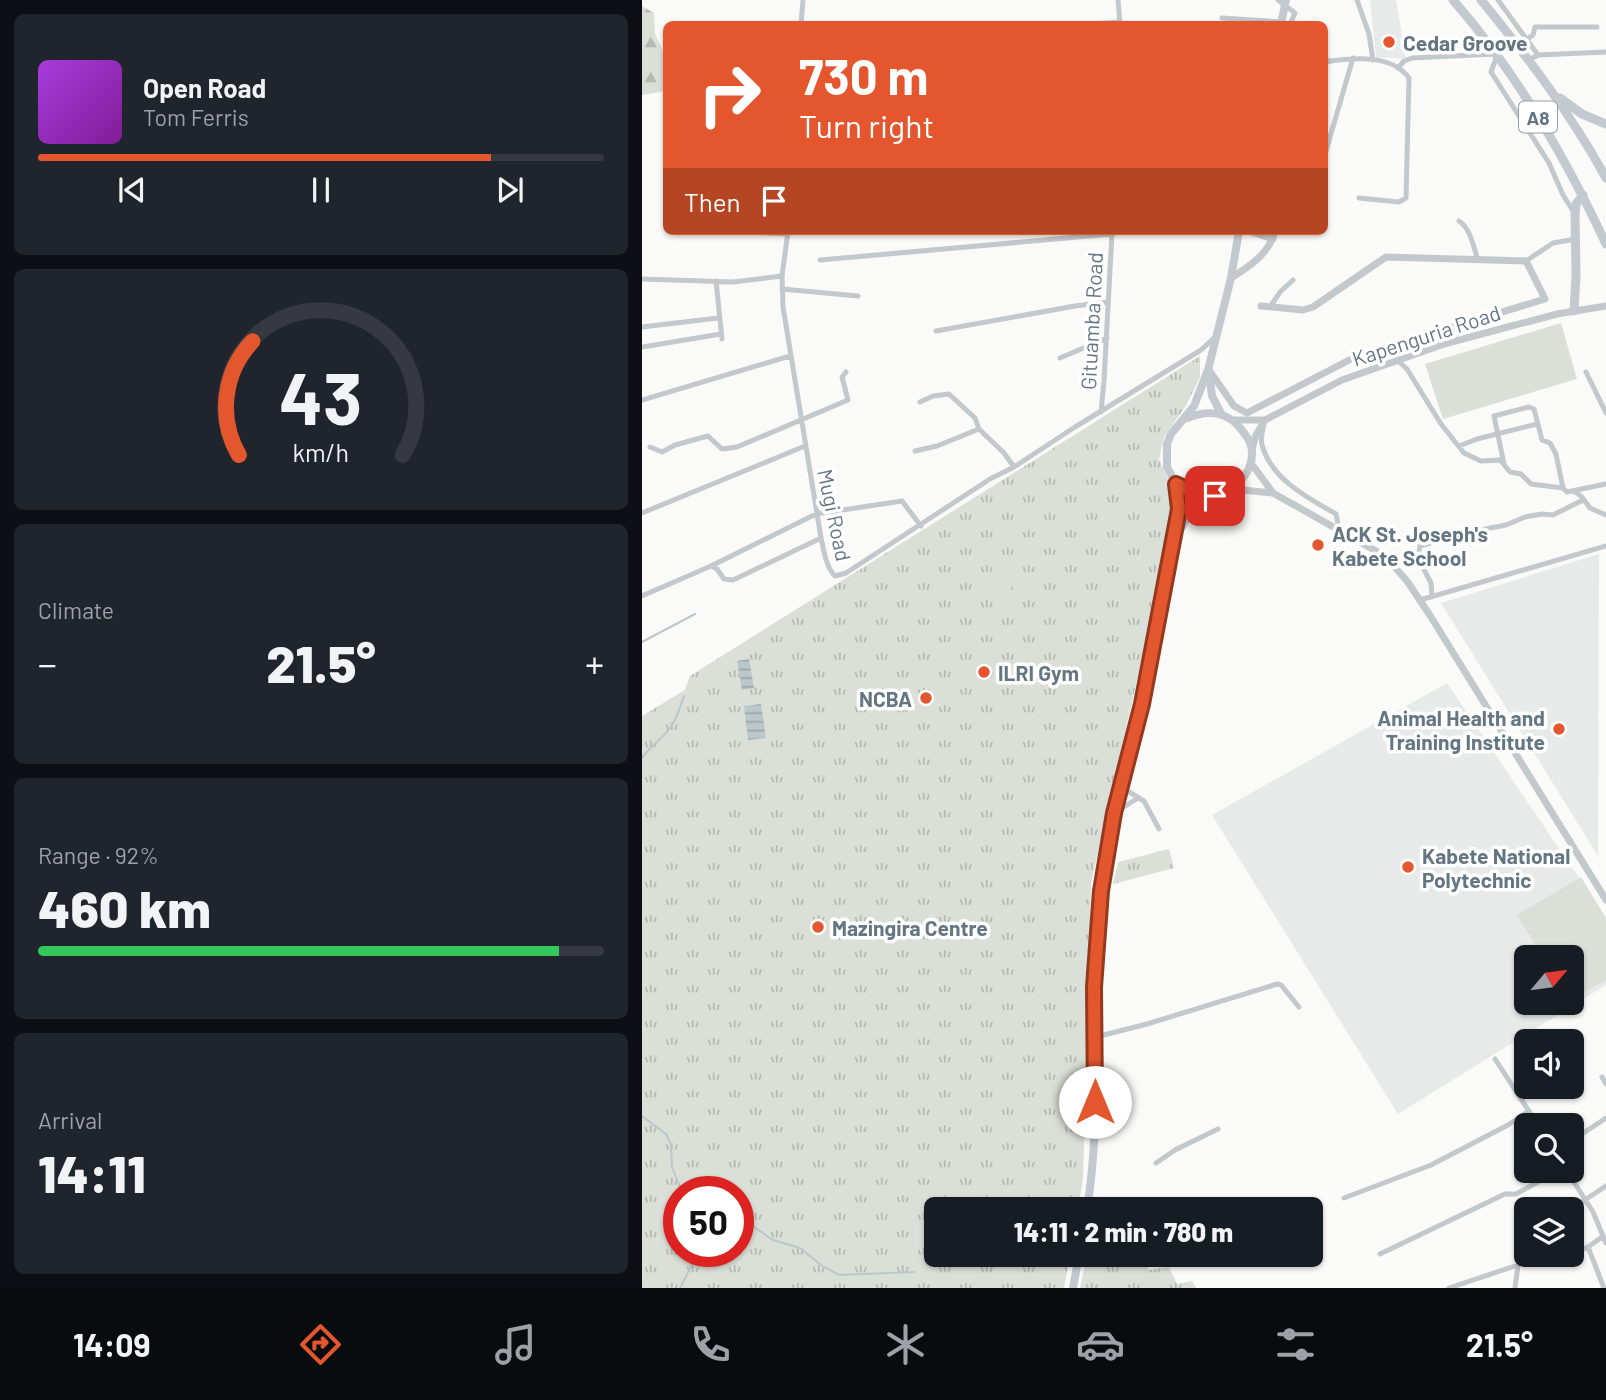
<!DOCTYPE html>
<html lang="en">
<head>
<meta charset="utf-8">
<style>
  :root { --surface:#171b24; --page:#20242c; --text:#f1f3f6; --muted:#9ea1a6; --line:#363941; --accent:#e4572e }
  body { margin:0; font-family:Barlow,sans-serif; background:var(--page); color:var(--text); height:100vh; display:flex; flex-direction:column; font-size:26px; white-space:nowrap }
  * { box-sizing:border-box; margin:0 }
  p { font-size:23px; color:var(--muted) }
  .icon { flex:none; width:38px; height:38px; fill:none; stroke:currentColor; stroke-width:2; stroke-linecap:round; stroke-linejoin:round }
  .map { position:relative; flex:1; overflow:hidden }
  .details { display:flex; flex-direction:column; gap:14px; padding:14px; background:#0d0f14; width:642px }
  .details>* { flex:none }
  .banner { position:absolute; left:21px; top:21px; width:665px; height:214px; border-radius:10px; box-shadow:0 2px 5px #0004; background:#e4572e; color:#fff; overflow:hidden }
  .needle { width:46px; rotate:61deg }
  .tools { position:absolute; left:872px; top:945px; display:grid; gap:14px }
  .tools a { display:grid; place-items:center; width:70px; height:70px; border-radius:10px; background:var(--surface); box-shadow:0 2px 5px #0004; font-size:35px }
  .speed { position:absolute; left:21px; top:1176px; display:flex; gap:14px; font-size:35px; font-weight:700; text-align:center }
  .speed>* { display:grid; place-content:center; width:91px; height:91px; border-radius:50%; background:var(--surface); box-shadow:0 2px 5px #0004; line-height:1 }
  .speed .limit { border:10px solid #d22; background:#fff; color:#111 }
  .pin { position:absolute; display:grid; place-items:center; width:60px; height:60px; color:#fff; margin:-30px; border-radius:14px; box-shadow:0 4px 10px #0006 }
  .me { position:absolute; width:77px; margin:-38px; rotate:0deg; stroke-linejoin:round; filter:drop-shadow(0 0 5px #0008) }
  .turn { display:flex; align-items:center; gap:24px; height:147px; padding:0 21px; font-size:32px }
  .turn .icon { width:91px; height:91px; stroke-width:2.5 }
  .turn b { display:block; font-size:49px; line-height:60px }
  .then { display:flex; align-items:center; height:66px; padding:0 21px; background:#0003; gap:14px; font-size:26px }
  .big { font-size:52px; font-weight:800; line-height:1.1 }
  .details .card { flex:1; display:flex; flex-direction:column; justify-content:center; gap:10px; min-width:0; padding:0 24px; border-radius:10px; background:var(--page) }
  .details .dial { align-items:center; gap:0 }
  .dial svg { height:182px; overflow:visible; fill:none; stroke:var(--line); stroke-width:7; stroke-linecap:round; text-anchor:middle }
  .dial text { fill:var(--text); stroke:none }
  .song { display:flex; align-items:center; gap:21px }
  .cover { width:84px; height:84px; border-radius:10px; background:linear-gradient(135deg,hsl(280 70% 55%),hsl(290 70% 35%)) }
  .played { height:7px; border-radius:4px; background:linear-gradient(90deg,var(--accent) 80%,var(--line) 80%) }
  .keys { display:flex; justify-content:space-around; direction:ltr }
  .heat { display:flex; justify-content:space-between; align-items:center; font-size:38px; direction:ltr }
  .charge { height:10px; border-radius:5px; background:linear-gradient(90deg,#34c759 92%,var(--line) 0) }
  .trip { position:absolute; left:282px; top:1197px; width:399px; height:70px; border-radius:10px; background:var(--surface); box-shadow:0 2px 5px #0004; font-weight:800; line-height:70px; text-align:center }
  .tabs { display:flex; height:112px; justify-content:space-around; align-items:center; background:#090b0e; color:var(--muted) }
  .tabs .icon { width:49px; height:49px }
  .tabs .active { color:var(--accent) }
  .tabs b { font-size:32px; color:var(--text) }
  main { display:flex; flex:1; min-height:0 }
  .map>svg:first-child { display:block }
  .built { fill:#e8e9e9; fill-rule:evenodd }
  .grass { fill:url(#grass-tufts); fill-rule:evenodd }
  .forest { fill:url(#forest-firs) }
  .green { fill:#dadfd7 }
  .water { fill:url(#water-rules) }
  .lines { fill:none; stroke-linecap:round; stroke-linejoin:round }
  .stream { stroke:#bbc7cb; stroke-width:2 }
  .minor { stroke:#c3c8cc; stroke-width:5 }
  .tertiary { stroke:#c3c8cc; stroke-width:7 }
  .secondary { stroke:#c3c9ce; stroke-width:8 }
  .trunk { stroke:#c3c9ce; stroke-width:9 }
  .route-casing { stroke:#94391e; stroke-width:18 }
  .route { stroke:#e4572e; stroke-width:12 }
  .poi-dot { fill:#e4572e; stroke:#fff; stroke-width:2.5 }
  .labels { text-anchor:middle; dominant-baseline:central; stroke-width:7; stroke-linejoin:round; paint-order:stroke }
  .shield { fill:#fff; stroke:#939fa8; stroke-width:2 }
  .shield-label { font-size:19px; font-weight:bold; fill:#657683 }
  .poi-label { font-size:21px; font-weight:bold; fill:#657683; stroke:#fff; text-anchor:start }
  .street-label { font-size:21px; fill:#657683; stroke:#fff }
</style>
</head>
<body>
<main>
<section class="details">
<div class="card">
<div class="song"><i class="cover"></i><div><b>Open Road</b><p>Tom Ferris</p></div></div>
<div class="played"></div>
<div class="keys"><svg class="icon" aria-label="previous" viewBox="0 0 24 24"><path d="M18 5L8 12l10 7zM5 5v14"/></svg><svg class="icon" aria-label="pause" viewBox="0 0 24 24"><path d="M8 5v14M16 5v14"/></svg><svg class="icon" aria-label="next" viewBox="0 0 24 24"><path d="M6 5l10 7-10 7zM19 5v14"/></svg></div>
</div>
<div class="card dial"><svg viewBox="0 0 100 80">
<path d="M14 69A42 42 0 1 1 86 69"/>
<path d="M14 69A42 42 0 0 1 20 19" stroke="#e4572e"/>
<text x="50" y="56" font-size="32" font-weight="700">43</text>
<text x="50" y="72" font-size="11">km/h</text>
</svg></div>
<div class="card"><p>Climate</p>
<div class="heat"><a>−</a><b class="big">21.5°</b><a>+</a></div>
</div>
<div class="card"><p>Range · 92%</p><b class="big">460 km</b><div class="charge"></div></div>
<div class="card"><p>Arrival</p><b class="big">14:11</b></div>
</section>
<div class="map">
<svg width="964" height="1288" viewBox="0 0 964 1288">
  <defs>
    <pattern id="grass-tufts" width="24" height="20" patternUnits="userSpaceOnUse" patternTransform="scale(1.75)"><rect width="24" height="20" fill="#dadfd7"/><path d="M3 7l-1-3M5 7V3M7 7l1-3M15 17l-1-3M17 17v-4M19 17l1-3" fill="none" stroke="#b4b9b4"/></pattern>
    <pattern id="forest-firs" width="22" height="20" patternUnits="userSpaceOnUse" patternTransform="scale(1.75)"><rect width="22" height="20" fill="#dadfd7"/><path d="M5 1l3.5 6h-7zM16 11l3.5 6h-7z" fill="#b4b9b4"/></pattern>
    <pattern id="water-rules" width="6" height="5" patternUnits="userSpaceOnUse" patternTransform="scale(1.75)"><rect width="6" height="5" fill="#bbc7cb"/><path d="M0 2.5h6" fill="none" stroke="#9ca6aa"/></pattern>
  </defs>
  <rect width="100%" height="100%" fill="#fafaf8"/>
  <!-- built -->
  <path class="built" d="M728 0H754L764 59 734 57Z
    M957 554 956 856 799 603Z
    M805 683 964 918V985L756 1114 570 815ZM884 957H929V1003H884Z"/>
  <!-- grass -->
  <path class="grass" d="M558 356V377L545 404 522 437 517 459 532 493 533 511 449 884 441 1179 436 1209H294V1255H428L422 1288H0V716L43 690 48 676ZM37 1192H96V1251H37Z
    M527 849 532 868 471 884 476 862Z
    M445 1255H497L507 1270 527 1267 535 1284 550 1281 554 1288H438Z"/>
  <!-- forest -->
  <path class="forest" d="M0 6 12 13 13 34 24 57V91L0 95Z"/>
  <!-- green -->
  <path class="green" d="M919 323 935 379 801 419 783 364Z
    M355 570 366 575 373 585 352 602 339 590 343 573Z
    M340 689 346 702 318 715 312 702Z
    M939 877 964 918V980L929 1000V957H901L875 915Z"/>
  <!-- water -->
  <path class="water" d="M107 659 112 688 100 690 95 661Z
    M119 704 124 738 106 740 102 706Z"/>
  <g class="lines">
    <!-- stream -->
    <path class="stream" d="M0 642 53 614
      M0 758C9 745 19 740 28 728 35 719 38 707 42 696
      M0 1116 24 1134 29 1145 30 1167 40 1192
      M96 1200 112 1227 131 1240 158 1248 179 1265 197 1275 272 1272
      M38 1288 57 1251"/>
    <!-- minor -->
    <path class="minor" d="M476 0 478 24
      M636 0 653 13 648 24
      M715 0 727 34 731 60
      M856 0 896 55
      M580 18 640 22
      M159 24 161 0
      M451 24 477 22
      M885 39 891 35 893 27H955
      M855 56 849 72 907 163 921 195 933 214
      M887 60 896 55 964 52
      M682 62C709 58 749 53 767 78L764 198 757 202 717 198
      M756 68 762 61 770 58 853 54
      M682 158 711 58
      M817 221C829 229 831 246 836 260
      M90 231 146 234
      M146 231 140 276 141 307 179 538C182 551 184 567 193 576L204 573 348 479 372 467 433 427 559 350 572 338
      M178 260 470 234
      M884 261 911 243 934 239
      M0 279 91 282 140 276
      M74 281 80 339
      M140 289 216 296
      M628 307 638 292 651 280
      M0 327 76 318
      M294 331 433 306 465 302
      M0 347 79 334
      M418 358 465 338
      M755 360 765 369 799 424 822 453 839 461 858 460 868 472 879 474 889 484 921 488 925 492 964 484
      M944 372 964 413
      M0 400 148 356
      M278 402 291 396 307 394 333 418 337 429 362 453 372 467
      M459 412 462 381 470 233
      M622 423C621 430 618 438 620 445 629 479 666 498 694 514L697 529
      M817 446 835 439 895 424
      M8 447 20 452 33 445 66 436 80 449 95 447 206 400 200 377 204 372
      M273 451 295 446 337 429
      M862 464 852 416 887 407 892 409 900 440 908 443 914 454 921 488
      M933 492 939 496 948 508 964 515
      M0 513 163 446
      M69 566 174 514 260 501 279 526
      M0 596 69 566 75 569 82 579 91 580 179 538
      M790 596 789 583 776 558 778 546 828 532 864 525 883 517 900 514 911 515 941 500
      M778 600 964 546
      M479 787 502 801 517 829
      M472 813 496 798
      M454 1037 505 1024 635 984 639 985 657 1007
      M853 1059 896 1125
      M960 1077 964 1084
      M940 1134 964 1118
      M514 1163 533 1150 576 1129
      M925 1171 951 1212 964 1243
      M702 1198 789 1165 866 1125 887 1111
      M929 1209 964 1186
      M960 1237 946 1247 962 1288
      M738 1254 863 1194H874L916 1171
      M910 1264 946 1247
      M807 1288 876 1265
      M873 1288 876 1265 884 1245"/>
    <!-- tertiary -->
    <path class="tertiary" d="M682 64 685 61
      M607 231 631 239
      M589 278C608 266 627 254 633 231
      M567 370 592 406 605 413 715 356 903 299 884 261 744 257 671 307 661 310 619 306
      M591 420H623L700 380 802 344 915 314 964 306
      M610 449 614 435 623 420
      M609 463 631 493
      M591 489 631 493 734 551 750 564 765 581 789 617 964 900"/>
    <!-- secondary -->
    <path class="secondary" d="M639 24 644 0
      M567 373 570 396 579 413
      M534 484C546 489 556 497 570 496 590 496 611 473 610 452 610 445 606 438 602 433 587 411 568 409 545 418
      M535 536 546 516 573 496
      M445 1209C462 1105 447 998 459 892 466 829 484 768 499 706 514 641 524 574 537 509L534 484 525 467V444L529 434 552 406 566 370 589 278 597 231
      M431 1288 437 1255"/>
    <!-- trunk -->
    <path class="trunk" d="M811 0C875 73 923 157 964 244
      M839 0C885 56 929 114 964 178
      M918 98 940 114 964 124
      M932 311 934 275 933 214 934 204 941 195"/>
  </g>
  <g class="lines">
    <!-- route casing -->
    <g class="route-casing">
      <path id="route" d="M453 1102 452 987 459 891 472 813 500 704 537 509 534 484 557 495 573 496"/>
    </g>
    <!-- route -->
    <use href="#route" class="route"/>
  </g>
  <!-- markers -->
  <g class="poi-dot">
    <circle cx="747" cy="42" r="7"/>
    <circle cx="676" cy="545" r="7"/>
    <circle cx="342" cy="672" r="7"/>
    <circle cx="284" cy="698" r="7"/>
    <circle cx="917" cy="729" r="7"/>
    <circle cx="766" cy="867" r="7"/>
    <circle cx="176" cy="927" r="7"/>
  </g>
  <g class="labels">
    <!-- shield labels -->
    <rect class="shield" x="877" y="101.5" width="38" height="31" rx="5"/>
    <g class="shield-label">
      <text x="896" y="117">A8</text>
    </g>
    <!-- poi labels -->
    <g class="poi-label">
      <text x="761" y="42">Cedar Groove</text>
      <text x="690" y="533">ACK St. Joseph's<tspan x="690" dy="24">Kabete School</tspan></text>
      <text x="356" y="672">ILRI Gym</text>
      <text x="270" y="698" text-anchor="end">NCBA</text>
      <text x="903" y="717" text-anchor="end">Animal Health and<tspan x="903" dy="24">Training Institute</tspan></text>
      <text x="780" y="855">Kabete National<tspan x="780" dy="24">Polytechnic</tspan></text>
      <text x="190" y="927">Mazingira Centre</text>
    </g>
    <!-- street labels -->
    <g class="street-label">
      <text transform="translate(449 321) rotate(-87)">Gituamba Road</text>
      <text transform="translate(784 335) rotate(-18)">Kapenguria Road</text>
      <text transform="translate(193 515) rotate(78)">Mugi Road</text>
    </g>
  </g>
</svg>
<div class="tools">
<a><svg class="needle" viewBox="-14 -14 28 28"><path d="M0-13l5 13h-10z" fill="#e53935"/><path d="M0 13l5-13h-10z" fill="#9ea1a6"/></svg></a>
<a><svg class="icon" aria-label="sound" viewBox="0 0 24 24"><path d="M4 9h4l5-4v14l-5-4H4zM17 9q2 3 0 6"/></svg></a>
<a><svg class="icon" aria-label="search" viewBox="0 0 24 24"><circle cx="10" cy="10" r="6"/><path d="M15 15l6 6"/></svg></a>
<a><svg class="icon" aria-label="layers" viewBox="0 0 24 24"><path d="M12 4l9 5-9 5-9-5zM3 14l9 5 9-5"/></svg></a>
</div>
<div class="speed"><div class="limit">50</div></div>
<div class="pin" style="left:573px;top:496px;background:#d93025"><svg class="icon" aria-label="arrive" viewBox="0 0 24 24"><path d="M6 21V4h12l-3 4 3 4H6"/></svg></div>
<svg class="me" style="left:453px;top:1102px" viewBox="-20 -20 40 40"><circle r="19" fill="#fff"/><path d="M0-13L10 11 0 6-10 11z" fill="#e4572e"/></svg>
<div class="trip">14:11 · 2 min · 780 m</div>
<div class="banner">
<div class="turn"><svg class="icon" aria-label="right" viewBox="0 0 24 24"><path d="M7 20v-9h11M14 6l5 5-5 5"/></svg><div><b>730 m</b>Turn right</div></div>
<div class="then">Then<svg class="icon" aria-label="arrive" viewBox="0 0 24 24"><path d="M6 21V4h12l-3 4 3 4H6"/></svg></div>
</div>
</div>
</main>
<nav class="tabs">
<b>14:09</b>
<svg class="icon active" aria-label="directions" viewBox="0 0 24 24"><path d="M12 3l9 9-9 9-9-9zM9 14v-3h6M13 9l2 2-2 2"/></svg>
<svg class="icon" aria-label="music" viewBox="0 0 24 24"><path d="M9 18V5l10-2v13"/><circle cx="6" cy="18" r="3"/><circle cx="16" cy="16" r="3"/></svg>
<svg class="icon" aria-label="phone" viewBox="0 0 24 24"><path d="M5 4h4l2 5-3 2q2 4 5 5l2-3 5 2v4C11 20 4 13 5 4z"/></svg>
<svg class="icon" aria-label="climate" viewBox="0 0 24 24"><path d="M12 3v18M4 7l16 10M4 17L20 7"/></svg>
<svg class="icon" aria-label="car" viewBox="0 0 24 24"><path d="M5 17H2v-5l4-1 3-4h7l3 4 3 1v5h-3M9 17h6M6 11h13"/><circle cx="7" cy="17" r="2"/><circle cx="17" cy="17" r="2"/></svg>
<svg class="icon" aria-label="filters" viewBox="0 0 24 24"><path d="M4 7h16M4 17h16"/><circle cx="9" cy="7" r="2"/><circle cx="15" cy="17" r="2"/></svg>
<b>21.5°</b>
</nav>
</body>
</html>
